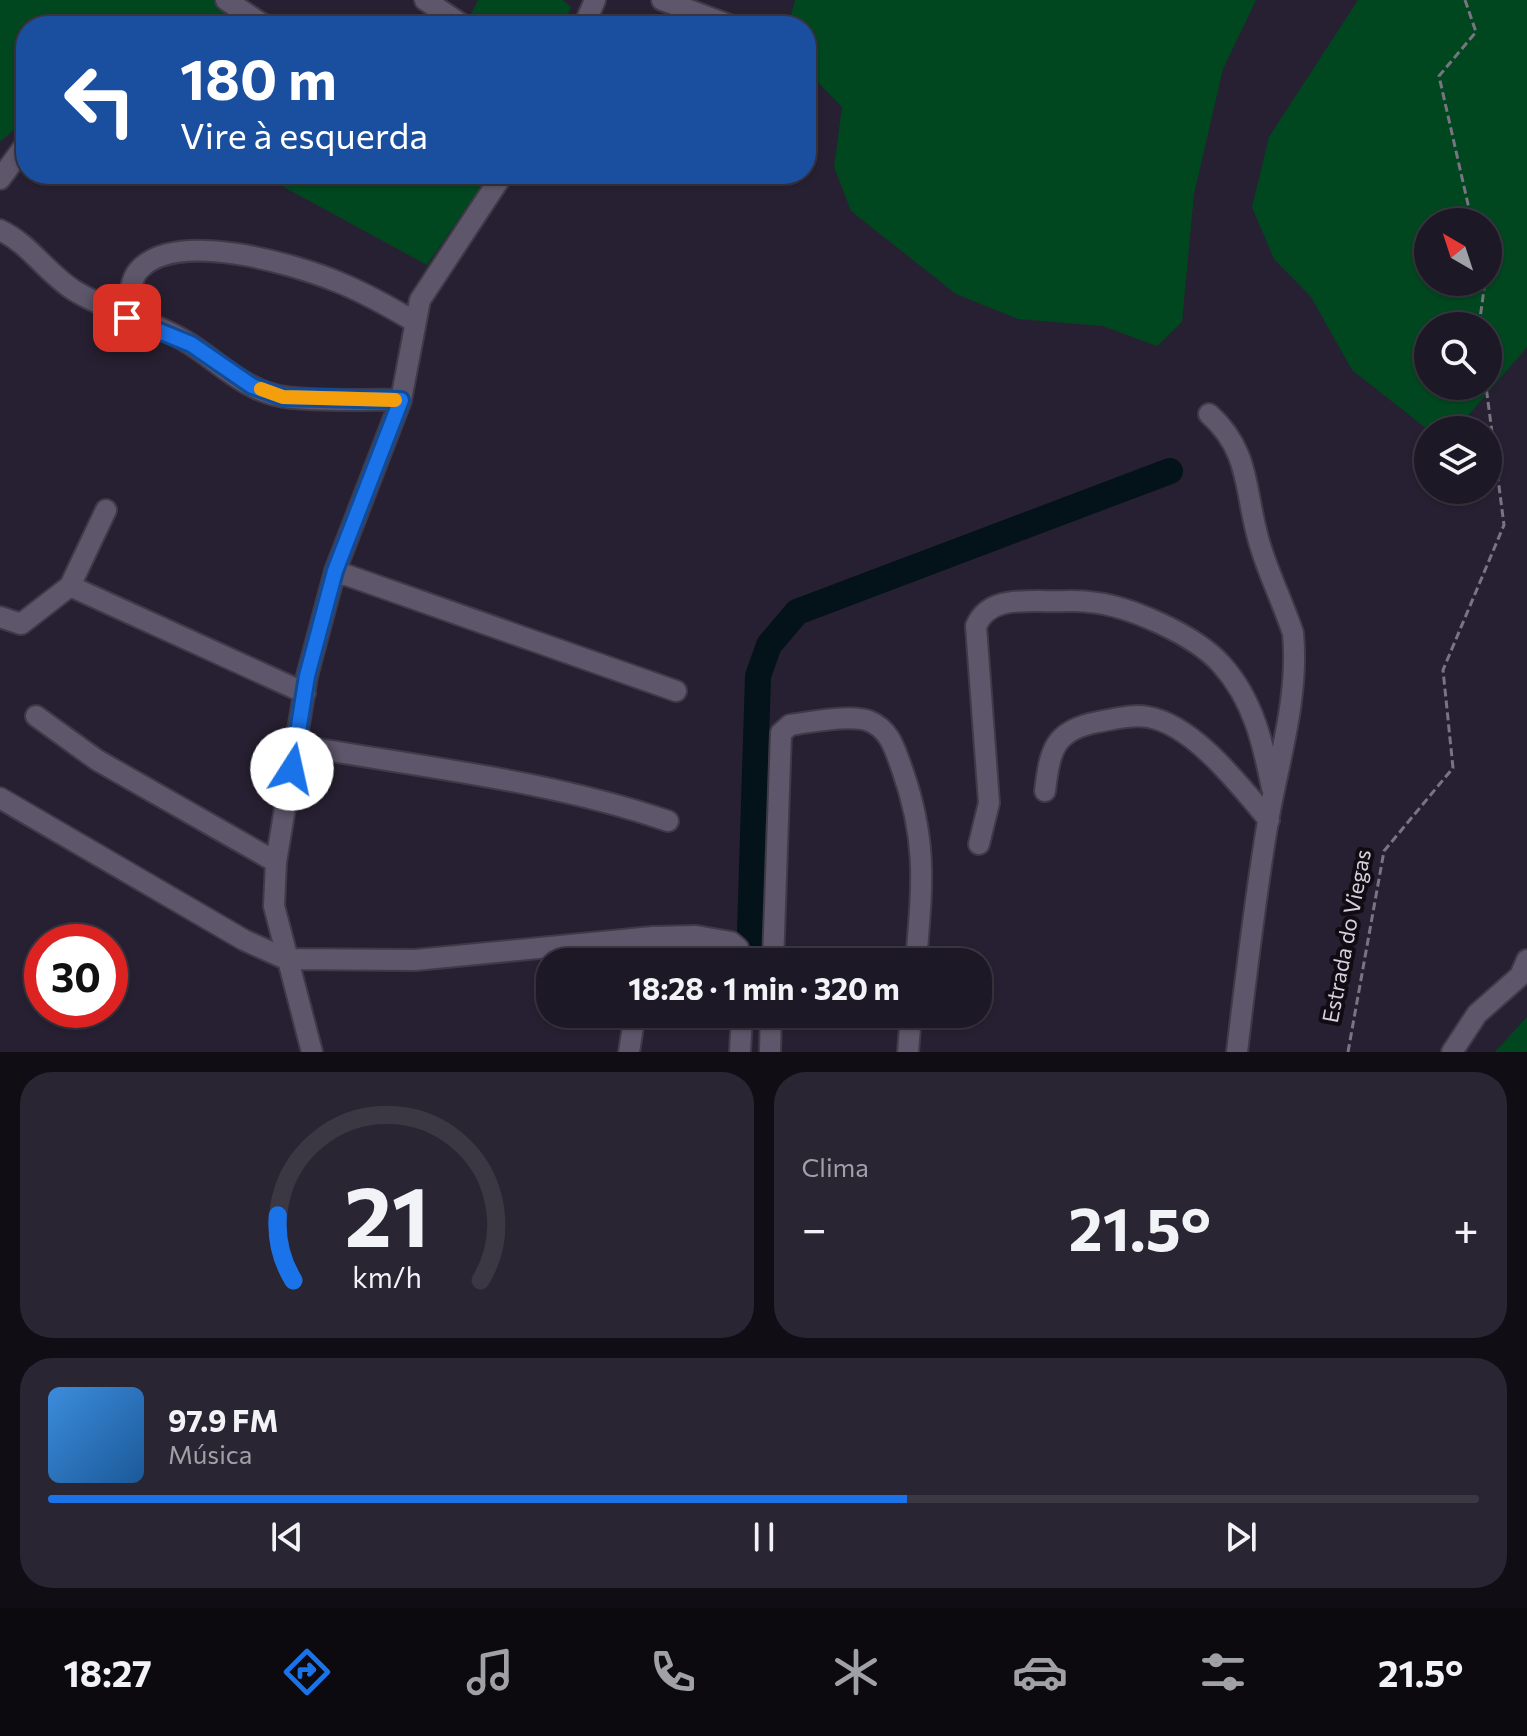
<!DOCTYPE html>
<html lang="pt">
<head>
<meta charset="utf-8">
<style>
  :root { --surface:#1d1826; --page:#2a2532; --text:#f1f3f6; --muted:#a0a0a7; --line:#3b3743; --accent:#1a73e8 }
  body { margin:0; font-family:Commissioner,sans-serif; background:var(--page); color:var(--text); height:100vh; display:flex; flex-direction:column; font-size:30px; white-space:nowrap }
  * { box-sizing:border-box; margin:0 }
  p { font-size:26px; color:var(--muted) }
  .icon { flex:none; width:44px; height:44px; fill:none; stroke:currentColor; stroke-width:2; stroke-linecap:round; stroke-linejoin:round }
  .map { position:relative; height:1052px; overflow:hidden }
  .drawer { display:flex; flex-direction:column; gap:20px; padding:20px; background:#100d15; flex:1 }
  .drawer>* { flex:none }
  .banner { position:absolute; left:16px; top:16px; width:800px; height:168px; border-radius:32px; box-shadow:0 2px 6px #0004,0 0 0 2px var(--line); background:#1a4fa0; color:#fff; overflow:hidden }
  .needle { width:52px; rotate:321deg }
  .fabs { position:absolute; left:1414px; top:208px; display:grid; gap:16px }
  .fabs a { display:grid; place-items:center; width:88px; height:88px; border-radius:50%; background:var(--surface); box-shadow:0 2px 6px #0004,0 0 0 2px var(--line); font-size:40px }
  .speed { position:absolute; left:24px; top:924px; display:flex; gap:16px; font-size:40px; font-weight:700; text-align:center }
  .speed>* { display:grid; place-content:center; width:104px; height:104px; border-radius:50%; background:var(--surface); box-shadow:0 2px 6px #0004,0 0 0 2px var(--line); line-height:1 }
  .speed .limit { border:12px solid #d22; background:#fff; color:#111 }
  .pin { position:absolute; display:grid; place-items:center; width:68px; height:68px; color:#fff; margin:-34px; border-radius:16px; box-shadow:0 4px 12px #0006 }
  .me { position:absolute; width:88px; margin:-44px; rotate:10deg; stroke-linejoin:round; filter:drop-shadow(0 0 6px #0008) }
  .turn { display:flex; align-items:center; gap:28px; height:168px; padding:0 32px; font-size:36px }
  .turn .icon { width:104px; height:104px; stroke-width:2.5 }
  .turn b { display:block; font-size:56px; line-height:68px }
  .big { font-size:60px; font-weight:700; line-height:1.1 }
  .drawer .card { flex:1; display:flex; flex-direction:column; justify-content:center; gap:12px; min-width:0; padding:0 28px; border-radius:32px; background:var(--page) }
  .drawer .dial { align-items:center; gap:0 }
  .dial svg { height:208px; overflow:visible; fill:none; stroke:var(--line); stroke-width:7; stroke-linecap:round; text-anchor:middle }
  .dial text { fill:var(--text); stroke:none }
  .song { display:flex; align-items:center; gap:24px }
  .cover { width:96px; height:96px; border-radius:12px; background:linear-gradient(135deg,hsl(210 70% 55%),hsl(210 70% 35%)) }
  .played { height:8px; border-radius:4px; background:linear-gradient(90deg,var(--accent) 60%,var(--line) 60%) }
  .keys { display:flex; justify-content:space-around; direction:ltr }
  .heat { display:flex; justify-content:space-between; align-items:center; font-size:44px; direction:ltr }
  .drawer .tiles { flex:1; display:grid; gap:20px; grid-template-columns:1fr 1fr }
  .card:last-child { grid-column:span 2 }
  .trip { position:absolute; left:536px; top:948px; width:456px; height:80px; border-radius:32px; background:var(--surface); box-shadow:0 2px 6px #0004,0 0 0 2px var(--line); font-weight:700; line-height:80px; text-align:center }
  .tabs { display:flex; height:128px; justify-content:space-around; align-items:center; background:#0c0a0f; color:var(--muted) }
  .tabs .icon { width:56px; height:56px }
  .tabs .active { color:var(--accent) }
  .tabs b { font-size:36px; color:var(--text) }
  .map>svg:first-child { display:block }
  .green { fill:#00471f; fill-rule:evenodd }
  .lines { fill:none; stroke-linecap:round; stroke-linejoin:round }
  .river { stroke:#031319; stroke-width:26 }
  .minor-casing { stroke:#3f3a48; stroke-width:24 }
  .path { stroke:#797382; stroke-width:3; stroke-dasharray:8 4; stroke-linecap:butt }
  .minor { stroke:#5e566a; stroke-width:20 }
  .route-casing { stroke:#114b97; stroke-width:20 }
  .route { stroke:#1a73e8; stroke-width:14 }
  .slow { stroke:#f59e0b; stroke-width:14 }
  .labels { text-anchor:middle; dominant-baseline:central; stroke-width:8; stroke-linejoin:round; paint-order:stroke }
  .street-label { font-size:22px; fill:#d5d0dc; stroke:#0f0c13 }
</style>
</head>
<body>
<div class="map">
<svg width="1527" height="1052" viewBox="0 0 1527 1052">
  <rect width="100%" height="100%" fill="#272032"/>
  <!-- green -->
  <path class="green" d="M0 0H241L233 26H26V119L0 142Z
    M478 0H563L571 7 563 26H465Z
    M795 0H1256L1223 69 1194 194 1182 322 1157 346 1103 326 1018 319 956 294 851 211 834 167 842 107 806 70V26H788Z
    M1358 0H1527V347L1466 418 1427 429 1352 370 1311 297 1274 259 1252 207 1269 137ZM1428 222H1488V282H1428ZM1428 326H1488V386H1428Z
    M260 174H490L427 265Z
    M1527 1017V1052H1495Z"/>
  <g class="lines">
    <!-- river -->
    <path class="river" d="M749 962 758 676 769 645 797 612 1170 471"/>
    <!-- minor casing -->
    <g class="minor-casing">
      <path id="minor" d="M226 0 265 26
        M425 0 464 26
        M662 0 732 26
        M584 26 595 0
        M0 179 26 144
        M0 230C30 244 46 273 75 291 111 313 155 321 190 344 221 364 247 392 285 397 323 402 363 399 401 400
        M127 318C129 304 129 282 138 271 174 228 294 264 338 282 365 293 390 307 415 322
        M1209 414C1252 452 1244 494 1260 545 1269 575 1283 603 1293 633 1299 697 1279 759 1268 821 1255 898 1246 975 1237 1052
        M335 571 676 691
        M70 586 305 693
        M0 617 21 624 70 586 106 510
        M36 716 97 760 276 862
        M296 745C420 767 549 780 668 821
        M1045 791C1050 750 1054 730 1098 722 1113 719 1133 714 1148 717 1194 725 1240 786 1269 820
        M0 798 244 940 286 959 415 960 653 937 696 936 731 942 738 948 742 962
        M979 844 989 803 976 626C987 600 1015 601 1040 601 1056 602 1073 600 1089 602 1128 605 1195 635 1221 664 1253 699 1263 743 1272 788
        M647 962 653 937
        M773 962 781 733 790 725C809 722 852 714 869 721 890 729 895 750 902 769 928 843 922 886 916 962
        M312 1052 274 906 276 862 307 676 335 571 401 400 420 300 503 174
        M629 1052 635 1014
        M740 1052 742 1014
        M770 1052 771 1014
        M908 1052 911 1014
        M1452 1052 1477 1014 1520 976 1527 960"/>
    </g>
    <!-- path -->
    <path class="path" d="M1465 0 1476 32 1439 76 1472 222
      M1479 326 1485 282
      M1348 1052 1384 851 1453 768 1443 670 1504 525 1486 386"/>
    <!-- minor -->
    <use href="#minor" class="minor"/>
  </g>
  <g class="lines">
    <!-- route casing -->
    <g class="route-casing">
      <path id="route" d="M127 318 191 344 252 386 283 397 401 400 335 571 307 676 292 769"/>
    </g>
    <!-- route -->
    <use href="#route" class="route"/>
    <!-- slow -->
    <path class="slow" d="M261 389 283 397 395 400"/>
  </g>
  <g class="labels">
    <!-- street labels -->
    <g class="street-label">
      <text transform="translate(1346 936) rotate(-79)">Estrada do Viegas</text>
    </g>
  </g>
</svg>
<div class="fabs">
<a><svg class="needle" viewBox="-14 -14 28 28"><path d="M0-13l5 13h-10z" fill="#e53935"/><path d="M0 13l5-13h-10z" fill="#a0a0a7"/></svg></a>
<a><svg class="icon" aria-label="search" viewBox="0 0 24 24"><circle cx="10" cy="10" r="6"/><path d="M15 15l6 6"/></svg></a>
<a><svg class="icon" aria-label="layers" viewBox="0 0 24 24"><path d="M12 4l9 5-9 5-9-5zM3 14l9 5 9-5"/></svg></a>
</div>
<div class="speed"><div class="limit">30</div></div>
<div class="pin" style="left:127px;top:318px;background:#d93025"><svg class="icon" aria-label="arrive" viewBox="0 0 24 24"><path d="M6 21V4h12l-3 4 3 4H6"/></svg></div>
<svg class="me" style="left:292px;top:769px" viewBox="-20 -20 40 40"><circle r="19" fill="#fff"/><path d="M0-13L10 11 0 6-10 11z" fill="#1a73e8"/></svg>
<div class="trip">18:28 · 1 min · 320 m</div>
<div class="banner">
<div class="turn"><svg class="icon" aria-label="left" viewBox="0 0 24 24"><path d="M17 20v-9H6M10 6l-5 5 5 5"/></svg><div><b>180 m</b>Vire à esquerda</div></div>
</div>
</div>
<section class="drawer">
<div class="tiles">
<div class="card dial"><svg viewBox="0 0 100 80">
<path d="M14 69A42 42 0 1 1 86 69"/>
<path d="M14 69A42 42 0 0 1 8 44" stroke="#1a73e8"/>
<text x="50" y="56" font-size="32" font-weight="700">21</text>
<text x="50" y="72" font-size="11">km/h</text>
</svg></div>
<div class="card"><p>Clima</p>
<div class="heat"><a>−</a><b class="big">21.5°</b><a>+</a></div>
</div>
<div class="card">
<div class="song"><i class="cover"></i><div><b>97.9 FM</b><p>Música</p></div></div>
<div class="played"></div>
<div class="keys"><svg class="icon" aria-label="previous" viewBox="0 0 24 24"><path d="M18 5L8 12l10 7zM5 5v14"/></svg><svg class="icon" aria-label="pause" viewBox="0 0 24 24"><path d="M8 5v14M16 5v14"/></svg><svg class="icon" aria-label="next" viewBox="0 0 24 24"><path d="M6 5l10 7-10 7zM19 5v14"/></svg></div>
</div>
</div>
</section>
<nav class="tabs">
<b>18:27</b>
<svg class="icon active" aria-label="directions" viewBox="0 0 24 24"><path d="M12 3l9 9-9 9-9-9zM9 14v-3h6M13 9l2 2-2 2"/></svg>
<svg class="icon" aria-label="music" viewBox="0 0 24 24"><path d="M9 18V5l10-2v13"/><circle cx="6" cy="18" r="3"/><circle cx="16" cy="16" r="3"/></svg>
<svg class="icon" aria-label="phone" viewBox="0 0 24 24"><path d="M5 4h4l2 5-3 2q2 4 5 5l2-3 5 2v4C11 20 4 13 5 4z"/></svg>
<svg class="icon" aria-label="climate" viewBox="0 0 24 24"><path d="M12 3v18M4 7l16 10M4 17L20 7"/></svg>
<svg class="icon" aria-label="car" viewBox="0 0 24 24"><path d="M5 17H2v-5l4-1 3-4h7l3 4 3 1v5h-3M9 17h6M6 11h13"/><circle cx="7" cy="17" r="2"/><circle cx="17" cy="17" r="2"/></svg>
<svg class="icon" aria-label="filters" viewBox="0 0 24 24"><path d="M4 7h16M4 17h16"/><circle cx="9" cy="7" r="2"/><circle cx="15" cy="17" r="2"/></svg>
<b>21.5°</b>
</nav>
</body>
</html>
